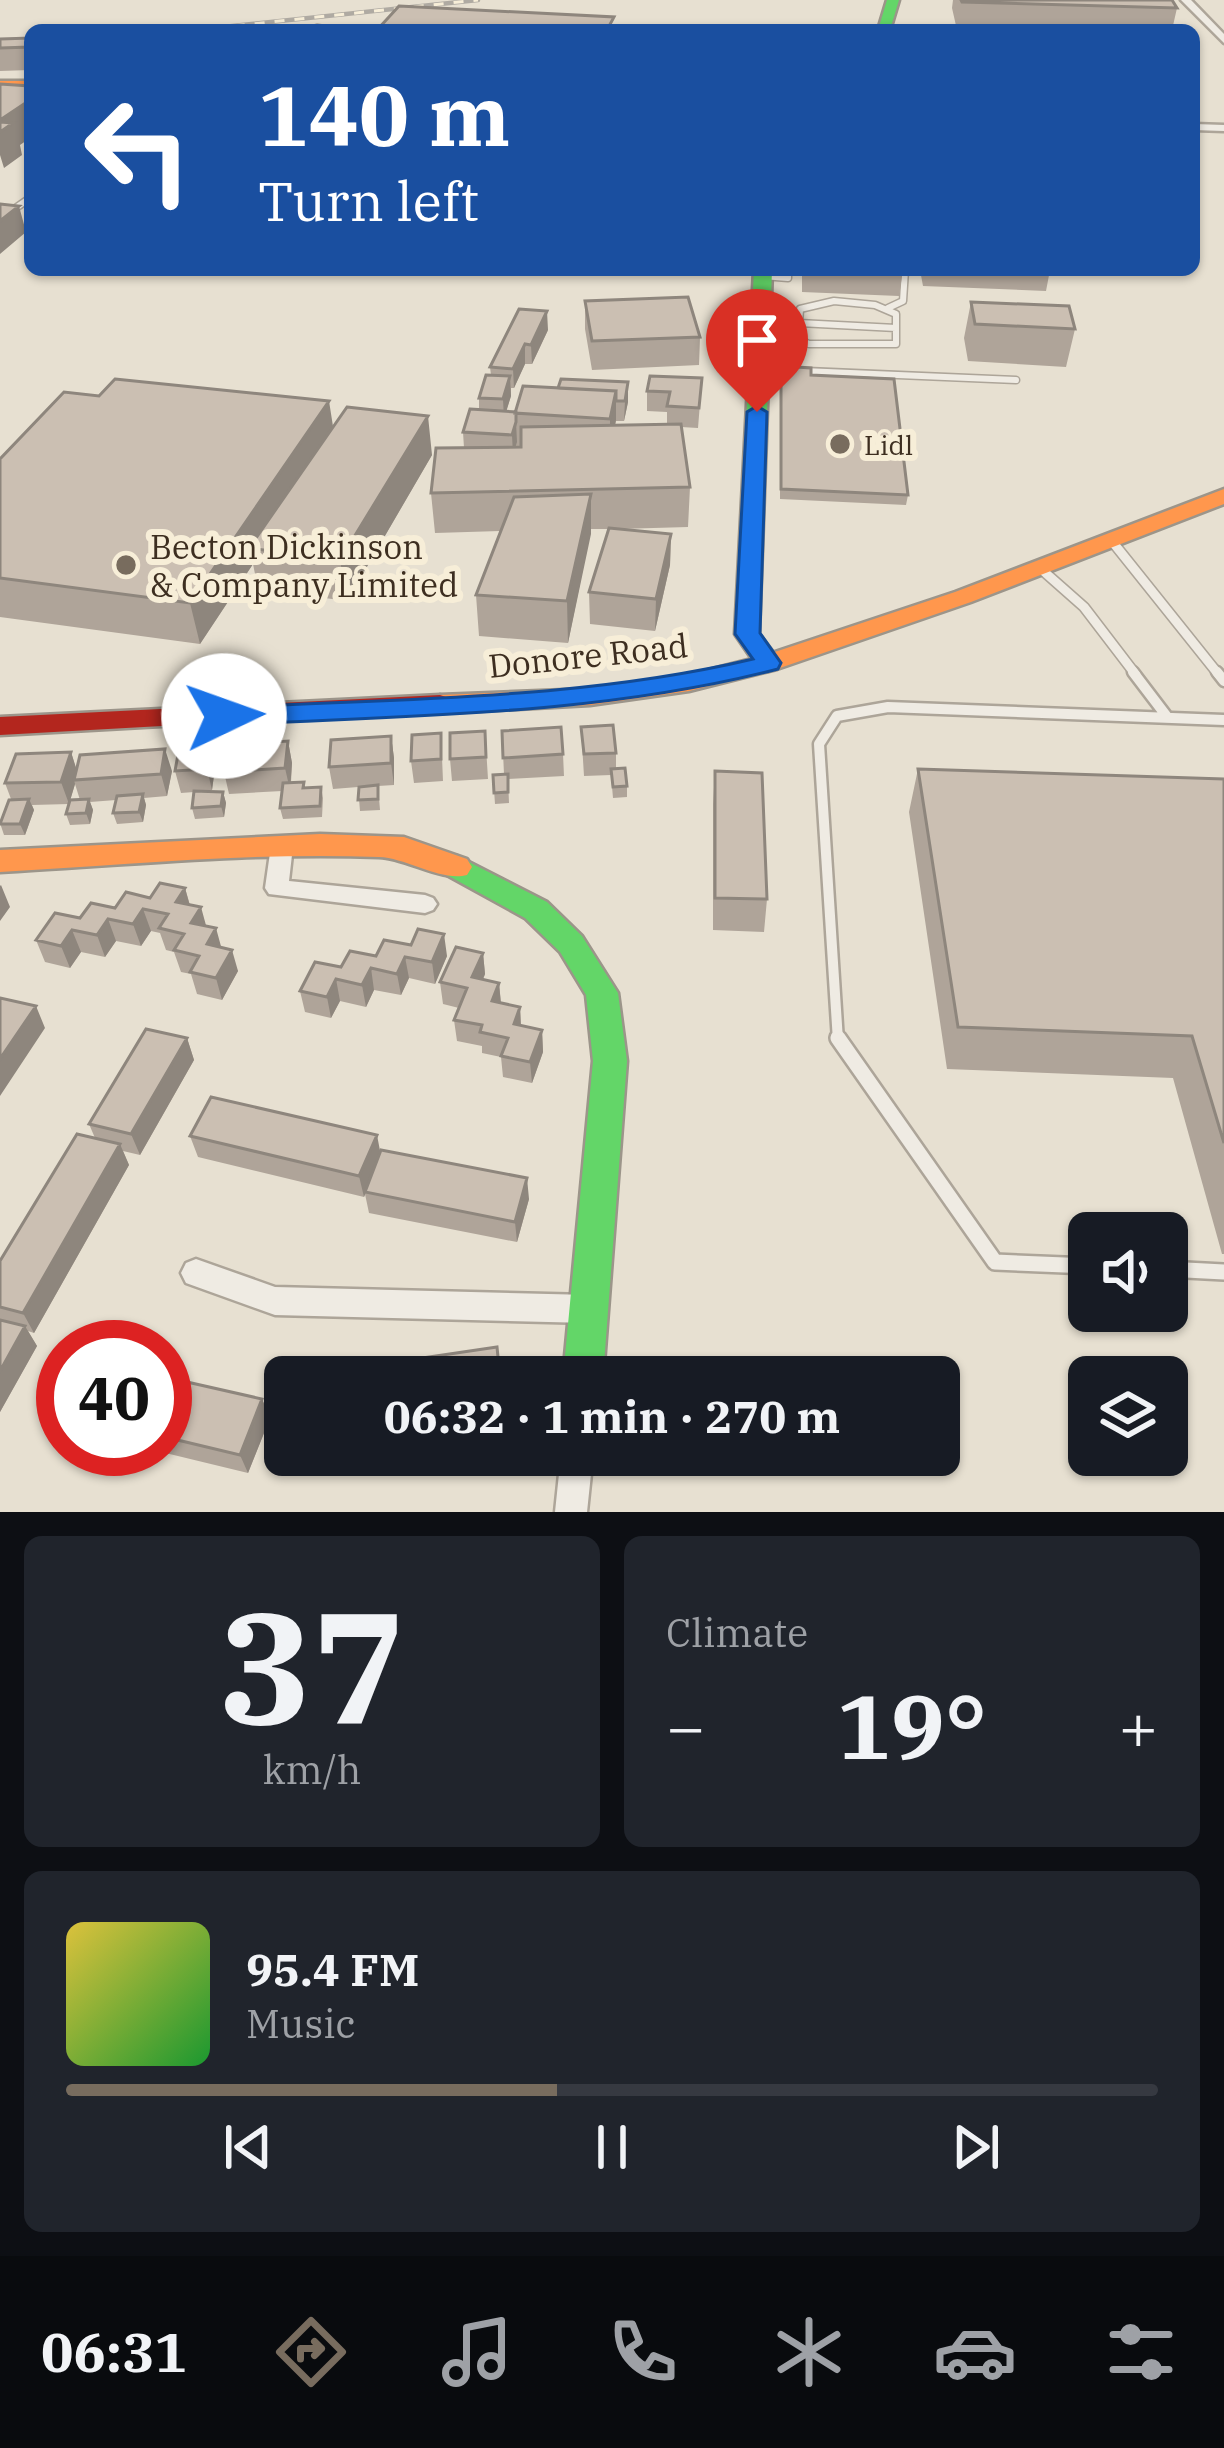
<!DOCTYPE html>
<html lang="en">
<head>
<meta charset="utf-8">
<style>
  :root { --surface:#171b24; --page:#20242c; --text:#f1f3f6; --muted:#9ea1a6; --line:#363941; --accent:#786c5e }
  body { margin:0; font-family:"IBM Plex Serif",serif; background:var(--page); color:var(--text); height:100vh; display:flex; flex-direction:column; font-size:45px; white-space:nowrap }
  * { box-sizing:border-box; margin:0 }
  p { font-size:39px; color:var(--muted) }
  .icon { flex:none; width:66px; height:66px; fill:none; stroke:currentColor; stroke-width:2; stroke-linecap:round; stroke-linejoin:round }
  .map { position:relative; height:1512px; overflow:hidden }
  .panel { display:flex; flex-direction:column; gap:24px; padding:24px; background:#0d0f14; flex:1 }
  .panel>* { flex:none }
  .guide { position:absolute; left:24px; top:24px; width:1176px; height:252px; border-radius:18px; box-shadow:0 3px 9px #0004; background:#1a4fa0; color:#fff; overflow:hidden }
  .fabs { position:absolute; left:1068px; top:1212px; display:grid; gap:24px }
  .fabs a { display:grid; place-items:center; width:120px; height:120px; border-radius:18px; background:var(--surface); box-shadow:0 3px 9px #0004; font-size:60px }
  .speed { position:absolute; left:36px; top:1320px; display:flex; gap:24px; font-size:60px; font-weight:700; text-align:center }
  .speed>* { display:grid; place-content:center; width:156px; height:156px; border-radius:50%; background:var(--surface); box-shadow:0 3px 9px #0004; line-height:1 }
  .speed .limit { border:18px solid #d22; background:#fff; color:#111 }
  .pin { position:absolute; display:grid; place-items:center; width:102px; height:102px; color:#fff; margin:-123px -51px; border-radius:50% 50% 50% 0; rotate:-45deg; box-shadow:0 0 12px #0007 }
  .pin .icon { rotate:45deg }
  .me { position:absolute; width:132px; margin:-66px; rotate:87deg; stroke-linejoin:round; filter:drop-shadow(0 0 9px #0008) }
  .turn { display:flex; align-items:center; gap:42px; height:252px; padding:0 36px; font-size:54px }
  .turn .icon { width:156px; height:156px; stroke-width:2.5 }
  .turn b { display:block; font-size:84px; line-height:102px }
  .big { font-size:90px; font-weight:700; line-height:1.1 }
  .panel .tile { flex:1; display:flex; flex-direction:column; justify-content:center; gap:18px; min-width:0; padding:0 42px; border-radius:18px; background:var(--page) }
  .panel .dial { align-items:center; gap:0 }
  .dial b { font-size:156px; line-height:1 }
  .song { display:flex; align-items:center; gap:36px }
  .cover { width:144px; height:144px; border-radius:18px; background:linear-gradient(135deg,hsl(50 70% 55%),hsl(130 70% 35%)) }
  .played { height:12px; border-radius:6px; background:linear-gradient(90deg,var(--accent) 45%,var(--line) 45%) }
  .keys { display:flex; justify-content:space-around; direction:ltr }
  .heat { display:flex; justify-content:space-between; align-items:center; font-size:66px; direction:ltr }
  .panel .tiles { flex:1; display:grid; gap:24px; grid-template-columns:1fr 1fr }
  .tile:last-child { grid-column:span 2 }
  .trip { position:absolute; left:264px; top:1356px; width:696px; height:120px; border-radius:18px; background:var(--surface); box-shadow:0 3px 9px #0004; font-weight:700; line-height:120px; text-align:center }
  .dock { display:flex; height:192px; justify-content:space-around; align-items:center; background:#090b0e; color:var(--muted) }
  .dock .icon { width:84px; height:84px }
  .dock .on { color:var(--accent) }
  .dock b { font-size:54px; color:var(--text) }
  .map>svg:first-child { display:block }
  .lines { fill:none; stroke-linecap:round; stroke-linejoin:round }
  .lane-far3-casing { stroke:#ada599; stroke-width:9 }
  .lane-far2-casing { stroke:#ada599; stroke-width:12 }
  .lane-far1-casing { stroke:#ada599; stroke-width:15 }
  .lane-casing { stroke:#ada599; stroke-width:20 }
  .street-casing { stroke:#ada599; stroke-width:5 }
  .fast-casing { stroke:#9c958a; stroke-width:5 }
  .slow-casing { stroke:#9c958a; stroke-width:5 }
  .jam-casing { stroke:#9c958a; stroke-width:5 }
  .lane-far3 { stroke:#efebe3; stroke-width:6 }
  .lane-far2 { stroke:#efebe3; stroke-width:9 }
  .lane-far1 { stroke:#efebe3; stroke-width:10 }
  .lane { stroke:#efebe3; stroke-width:15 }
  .street { fill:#efebe3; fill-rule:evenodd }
  .fast { fill:#63d668; fill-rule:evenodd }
  .slow { fill:#ff974d; fill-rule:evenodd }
  .jam { fill:#b3261e; fill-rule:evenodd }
  .rail-casing { stroke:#afaaa2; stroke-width:4.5 }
  .rail { stroke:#f7eed8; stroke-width:3; stroke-dasharray:10; stroke-linecap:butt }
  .wall { fill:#afa499 }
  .shaded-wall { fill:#8e867d }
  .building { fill:#cbbfb2; stroke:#8e867d; stroke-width:3 }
  .route { fill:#1a73e8; stroke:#114b97; stroke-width:3 }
  .poi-dot { fill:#786c5e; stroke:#f7eed8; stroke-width:4.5 }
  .labels { text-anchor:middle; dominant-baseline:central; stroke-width:12; stroke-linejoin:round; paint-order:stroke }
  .far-poi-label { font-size:27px; fill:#3d2e20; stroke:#f7eed8; text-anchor:start }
  .poi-label { font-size:33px; fill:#3d2e20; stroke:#f7eed8; text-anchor:start }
  .street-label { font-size:33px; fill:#3d2e20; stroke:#f7eed8 }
</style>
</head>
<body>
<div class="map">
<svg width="1224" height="1512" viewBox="0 0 1224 1512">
  <rect width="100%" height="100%" fill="#e7e0d1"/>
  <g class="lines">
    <!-- lane-far3 casing -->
    <g class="lane-far3-casing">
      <path id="lane-far3" d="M0 219 30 198
        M763 276 788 278V270
        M834 301 875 305 896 314V344H809L798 339 800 309Z
        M888 308 903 301 905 270
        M799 323 896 328
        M761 325 798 327
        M759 369 1016 380"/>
    </g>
    <!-- lane-far2 casing -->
    <g class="lane-far2-casing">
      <path id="lane-far2" d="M1111 540 1219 675
        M1041 569 1084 607 1136 675"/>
    </g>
    <!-- lane-far1 casing -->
    <g class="lane-far1-casing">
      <path id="lane-far1" d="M1133 672 1168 718
        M1217 672 1224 681
        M838 1041 819 744 837 716 888 707 1224 720"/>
    </g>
    <!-- lane casing -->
    <g class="lane-casing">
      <path id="lane" d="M838 1038 995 1262 1089 1266
        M1167 1269 1224 1272"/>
    </g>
    <!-- street casing -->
    <g class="street-casing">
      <path id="street" d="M1181 0H1191L1224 34V43Z
        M1194 124 1224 125V131L1194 130Z
        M282 838 290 840 293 846 289 881 425 895 433 898 437 904 433 910 425 913 269 894 265 888 271 846 274 840Z
        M196 1259 275 1287 589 1295 599 1299 604 1309 599 1319 589 1323 275 1315 186 1283 181 1273 186 1263Z
        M561 1455H593L587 1512H555Z"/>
    </g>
    <!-- fast casing -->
    <g class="fast-casing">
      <path id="fast" d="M887 0H899L890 30H878Z
        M754 270H772L759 634 781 663 768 671 759 669 735 634Z
        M457 856 547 902 582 936 618 993 627 1061 603 1377H563L593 1061 586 995 560 952 525 918 447 875 442 867 447 859Z"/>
    </g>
    <!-- slow casing -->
    <g class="slow-casing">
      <path id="slow" d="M0 81H30V89H0Z
        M1224 489V504L971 602 777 669 689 691 590 705 440 713 427 704 440 695 590 689 689 675 760 657 955 592Z
        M320 834 404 837 467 859 472 867 467 875C442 882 407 858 379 857 253 852 126 865 0 872V850Z"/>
    </g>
    <!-- jam casing -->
    <g class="jam-casing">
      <path id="jam" d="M440 695 449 698 453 704 449 710 0 735V717Z"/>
    </g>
    <!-- lane-far3 -->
    <use href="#lane-far3" class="lane-far3"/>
    <!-- lane-far2 -->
    <use href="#lane-far2" class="lane-far2"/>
    <!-- lane-far1 -->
    <use href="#lane-far1" class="lane-far1"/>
    <!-- lane -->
    <use href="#lane" class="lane"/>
    <!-- street -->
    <use href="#street" class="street"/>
    <!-- fast -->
    <use href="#fast" class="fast"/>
    <!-- slow -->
    <use href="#slow" class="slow"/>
    <!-- jam -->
    <use href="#jam" class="jam"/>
    <!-- rail casing -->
    <g class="rail-casing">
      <path id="rail" d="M195 30 478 0"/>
    </g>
    <!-- rail -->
    <use href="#rail" class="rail"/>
  </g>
  <!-- wall -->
  <path class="wall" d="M953 0H1172L1177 8 1172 30H957L952 8Z
    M30 38V70L0 71V39Z
    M802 270H903L899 296 802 292Z
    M920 270H1050L1046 291 923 286Z
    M585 301 700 337 699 365 592 370 585 329Z
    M971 302 1075 329 1066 367 968 361 964 338Z
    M548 330 532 364H525L514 388H511V396L506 411 516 412 523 386 628 402 624 421H616L615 426 667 425V412L647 411V391L702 378 698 428 681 427 690 487 688 527 619 529 671 534 670 565 655 631 590 624 589 592 609 529H591L568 643 479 636 476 595 500 531 435 533 431 493 464 448 463 432 479 410V398L491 375 490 367Z
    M811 375 908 495 906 505 780 499V376Z
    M333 428 432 455 347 601 258 589 253 564 200 644 0 617V459Z
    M581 727 616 753V769L627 786V797L613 798 611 775 584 776Z
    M485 731 488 779 452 781 450 759Z
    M502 731 563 754 564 776 508 779 509 803 495 804 493 775 504 774Z
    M441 733 443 781 414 783 411 761Z
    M391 736 394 758V785L378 786 380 810 360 811 358 787 333 789 329 767Z
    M288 741 292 763 291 783 305 788 321 787 323 798 322 817 283 819 280 808 282 791 229 794 224 772Z
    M210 746 215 768 212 790 204 791 223 792 226 803 224 817 195 819 192 808 194 792 181 793 175 771Z
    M71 752 76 769 172 771 167 796 144 798 146 805 143 822 117 824 113 813 116 800 90 802 93 810 90 824 70 825 66 814 80 800 75 784 69 804 32 805 34 810 25 835H4L0 823 11 799 5 783Z
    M918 769 1224 779V1254H1222L1173 1078 947 1069 909 812Z
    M715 771 767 899 764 932 713 930V804Z
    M185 888 190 905 238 971 222 1000 197 994 191 974 181 972 174 952 166 950 160 933 151 931 141 946 116 941 105 957 81 952 70 968 45 962 36 940 80 918Z
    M483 953 485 974 483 980 499 983 501 1003 520 1007 521 1026 542 1030 543 1052 532 1083 503 1077 501 1057 482 1053V1046L457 1041 454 1020 459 1008 443 1004 440 982Z
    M376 956H447L435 984 409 978 401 995 374 990 366 1007 340 1001 331 1018 305 1012 300 991 341 967Z
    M187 1038 194 1060 140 1155 123 1151 129 1165 34 1333 28 1331 37 1346 0 1412V1261L95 1138 89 1124Z
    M190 1136 380 1151 529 1199 517 1242 369 1213 365 1194 364 1197 198 1157Z
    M63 1372V1428L57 1426 45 1408Z
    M165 1377 262 1399 270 1418 248 1473 149 1449H165Z
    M285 1381 286 1455 282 1456 274 1438Z"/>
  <!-- shaded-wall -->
  <path class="shaded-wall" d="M30 100V138L20 145 22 155 4 168 0 155V120Z
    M19 206 26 232 0 254V221Z
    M547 311 548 330 532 364 531 345Z
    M525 344V364L514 388 513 369Z
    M510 376 511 396 504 419 503 399Z
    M628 382V402L624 421 625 401Z
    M616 391V420L610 448V419Z
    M329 401 335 439 249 548 253 564 200 644 190 603Z
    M428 416 432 455 347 601 340 560Z
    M516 422 517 442 513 455 512 435Z
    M591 494V534L568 643 567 601Z
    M671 534 670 565 655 631 656 599Z
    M391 736 394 758V785L391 763Z
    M288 741 292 763 290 790 285 768Z
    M210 746 215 768 212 790 207 769Z
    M165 749 172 771 167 796 161 774Z
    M71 752 78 774 74 780 75 784 69 804 61 782Z
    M223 792 226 803 224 817 221 806Z
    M143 794 146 805 143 822 139 812Z
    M29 799 34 810 25 835 20 824Z
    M89 799 93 810 90 824 86 813Z
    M1 885 10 907 0 921V886Z
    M185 888 191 910 176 902Z
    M201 907 207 929 191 923Z
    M143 909 151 931 141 946 133 924Z
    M108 919 116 941 105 957 97 935Z
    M216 928 222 950 207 944Z
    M72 930 81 952 70 968 61 946Z
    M444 934 447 956 435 984 432 962Z
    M232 950 238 971 222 1000 216 978Z
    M483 953 485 974 474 999 472 977Z
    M405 957 409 978 401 995 397 974Z
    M371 968 374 990 366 1007 362 985Z
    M336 979 340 1001 331 1018 327 997Z
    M499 983 501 1005 492 1001Z
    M36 1006 45 1028 0 1096V1059Z
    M520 1007 521 1029 514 1024Z
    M542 1030 543 1052 532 1083 530 1062Z
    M187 1038 194 1060 140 1155 131 1134Z
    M377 1135 381 1156 364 1197 359 1176Z
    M120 1144 129 1165 34 1333 23 1313Z
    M527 1178 529 1199 517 1242 515 1222Z
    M25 1326 37 1346 0 1412V1371Z
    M262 1399 270 1418 248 1473 240 1455Z"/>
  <!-- building -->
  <path class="building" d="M961 0H1172L1177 8 962 2Z
    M399 6 614 17 607 30H377Z
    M317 25 336 27 326 30 296 29Z
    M30 38V47L0 48V39Z
    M0 84 30 86V100L0 120Z
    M0 122 13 123 0 132Z
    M0 204 19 206 0 221Z
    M688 297 700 337 592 341 585 301Z
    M971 302 1069 306 1075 329 975 324Z
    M519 309 547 311 531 345 525 344 513 369 490 367Z
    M781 366 811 368V375L894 379 908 495 781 489Z
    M486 375 510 376 503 399 479 398Z
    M650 376 702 378 699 408 667 406 670 392 647 391Z
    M115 379 329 401 190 603 0 578V459L64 392 99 396Z
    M561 379 628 382 625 401H616V391L558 388Z
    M523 386 616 391 610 419 515 413Z
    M347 407 428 416 340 560 249 548Z
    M470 409 516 412V422L512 435 463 432Z
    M681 424 690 487 431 493 436 448 521 447V427Z
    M591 494 567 601 476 595 514 497Z
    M609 528 671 534 656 599 589 592Z
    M613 725 616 753 584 754 581 727Z
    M561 727 563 754 503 758 502 731Z
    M485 731 486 757 450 759V733Z
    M441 733V759L411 761 412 735Z
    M391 736V763L329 767 331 740Z
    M288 741 285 768 224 772 228 745Z
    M210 746 207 769 175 771 179 749Z
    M165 749 161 774 74 780 80 755Z
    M71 752 61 782 5 783 16 754Z
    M625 768 627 786 613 787 611 769Z
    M918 769 1224 779V1143L1192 1036 958 1027Z
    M715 771 762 773 767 899 715 898Z
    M508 774V792L494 793 493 775Z
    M304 782 303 788 321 787 320 806 280 808 283 783Z
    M378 785V799L358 800 359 787Z
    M194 791 223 792 221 806 192 808Z
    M143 794 139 812 113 813 117 796Z
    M29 799 20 824H0L9 800Z
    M89 799 86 813 66 814 70 800Z
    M160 883 185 888 176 902 201 907 191 923 216 928 207 944 232 950 216 978 190 972 199 956 174 950 184 934 159 928 168 914 143 909 133 924 108 919 97 935 72 930 61 946 36 940 55 913 80 918 91 903 115 908 126 892 150 898Z
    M418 929 444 934 432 962 405 957 397 974 371 968 362 985 336 979 327 997 300 991 315 962 341 967 350 951 376 956 384 940 411 945Z
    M456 947 483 953 472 977 499 983 492 1001 520 1007 514 1024 542 1030 530 1062 501 1056 508 1038 480 1032 482 1025 454 1020 467 988 440 982Z
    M0 998 36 1006 0 1059Z
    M146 1029 187 1038 131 1134 89 1124Z
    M211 1097 377 1135 359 1176 190 1136Z
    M77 1134 120 1144 23 1313 0 1307V1261Z
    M381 1150 527 1178 515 1222 365 1192Z
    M0 1320 25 1326 0 1371Z
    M497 1347 500 1377H396L395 1362Z
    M379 1367V1377H311Z
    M63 1372V1412L45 1408Z
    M165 1377 262 1399 240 1455 165 1437Z
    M285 1381V1436L274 1438 275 1382Z"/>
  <!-- route -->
  <path class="route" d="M757 406 767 412 760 633 781 663 778 669C597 716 410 715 224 725L211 716 224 708C401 698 580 700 753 659L735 634 747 412Z"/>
  <!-- markers -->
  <g class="poi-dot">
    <circle cx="840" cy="444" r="12"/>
    <circle cx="126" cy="565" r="12"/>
  </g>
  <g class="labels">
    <!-- far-poi labels -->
    <g class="far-poi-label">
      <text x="864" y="444">Lidl</text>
    </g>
    <!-- poi labels -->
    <g class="poi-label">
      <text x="150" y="546">Becton Dickinson<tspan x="150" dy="38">&amp; Company Limited</tspan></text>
    </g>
    <!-- street labels -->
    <g class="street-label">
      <text transform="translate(588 655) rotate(-6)">Donore Road</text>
    </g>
  </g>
</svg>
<div class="fabs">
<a><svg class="icon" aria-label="sound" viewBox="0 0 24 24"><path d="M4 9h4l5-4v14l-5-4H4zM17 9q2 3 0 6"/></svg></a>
<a><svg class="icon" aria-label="layers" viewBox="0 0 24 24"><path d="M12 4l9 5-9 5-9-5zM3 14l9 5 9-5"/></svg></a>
</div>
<div class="speed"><div class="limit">40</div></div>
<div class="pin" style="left:757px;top:412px;background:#d93025"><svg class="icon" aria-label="arrive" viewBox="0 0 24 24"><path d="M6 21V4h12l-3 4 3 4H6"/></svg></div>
<svg class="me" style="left:224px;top:716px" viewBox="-20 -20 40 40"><circle r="19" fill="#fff"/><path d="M0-13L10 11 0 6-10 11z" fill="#1a73e8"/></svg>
<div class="trip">06:32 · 1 min · 270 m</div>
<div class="guide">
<div class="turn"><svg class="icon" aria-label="left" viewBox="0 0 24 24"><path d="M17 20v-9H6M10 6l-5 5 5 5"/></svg><div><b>140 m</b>Turn left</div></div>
</div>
</div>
<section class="panel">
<div class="tiles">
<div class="tile dial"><b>37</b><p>km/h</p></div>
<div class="tile"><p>Climate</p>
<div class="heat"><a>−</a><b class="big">19°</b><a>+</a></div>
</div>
<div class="tile">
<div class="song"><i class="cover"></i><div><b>95.4 FM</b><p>Music</p></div></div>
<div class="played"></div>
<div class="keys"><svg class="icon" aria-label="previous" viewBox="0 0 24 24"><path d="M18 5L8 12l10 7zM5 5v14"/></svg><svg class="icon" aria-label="pause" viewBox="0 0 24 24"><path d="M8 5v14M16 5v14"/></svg><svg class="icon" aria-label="next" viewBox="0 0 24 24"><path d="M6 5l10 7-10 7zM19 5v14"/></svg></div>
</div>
</div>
</section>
<nav class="dock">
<b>06:31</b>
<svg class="icon on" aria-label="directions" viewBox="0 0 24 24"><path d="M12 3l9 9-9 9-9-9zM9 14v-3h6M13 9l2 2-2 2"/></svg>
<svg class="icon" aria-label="music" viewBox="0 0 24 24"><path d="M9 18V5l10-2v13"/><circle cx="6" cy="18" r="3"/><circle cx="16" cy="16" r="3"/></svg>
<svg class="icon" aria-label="phone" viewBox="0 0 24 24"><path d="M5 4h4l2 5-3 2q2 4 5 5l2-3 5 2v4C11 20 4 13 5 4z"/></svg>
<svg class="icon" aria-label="climate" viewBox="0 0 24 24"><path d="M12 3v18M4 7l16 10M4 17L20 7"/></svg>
<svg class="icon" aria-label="car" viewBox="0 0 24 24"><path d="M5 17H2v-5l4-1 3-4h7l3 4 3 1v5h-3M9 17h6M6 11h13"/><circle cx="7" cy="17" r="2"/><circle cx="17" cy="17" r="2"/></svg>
<svg class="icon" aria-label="filters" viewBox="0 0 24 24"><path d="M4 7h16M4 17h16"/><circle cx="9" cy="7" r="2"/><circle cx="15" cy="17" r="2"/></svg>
</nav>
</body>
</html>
